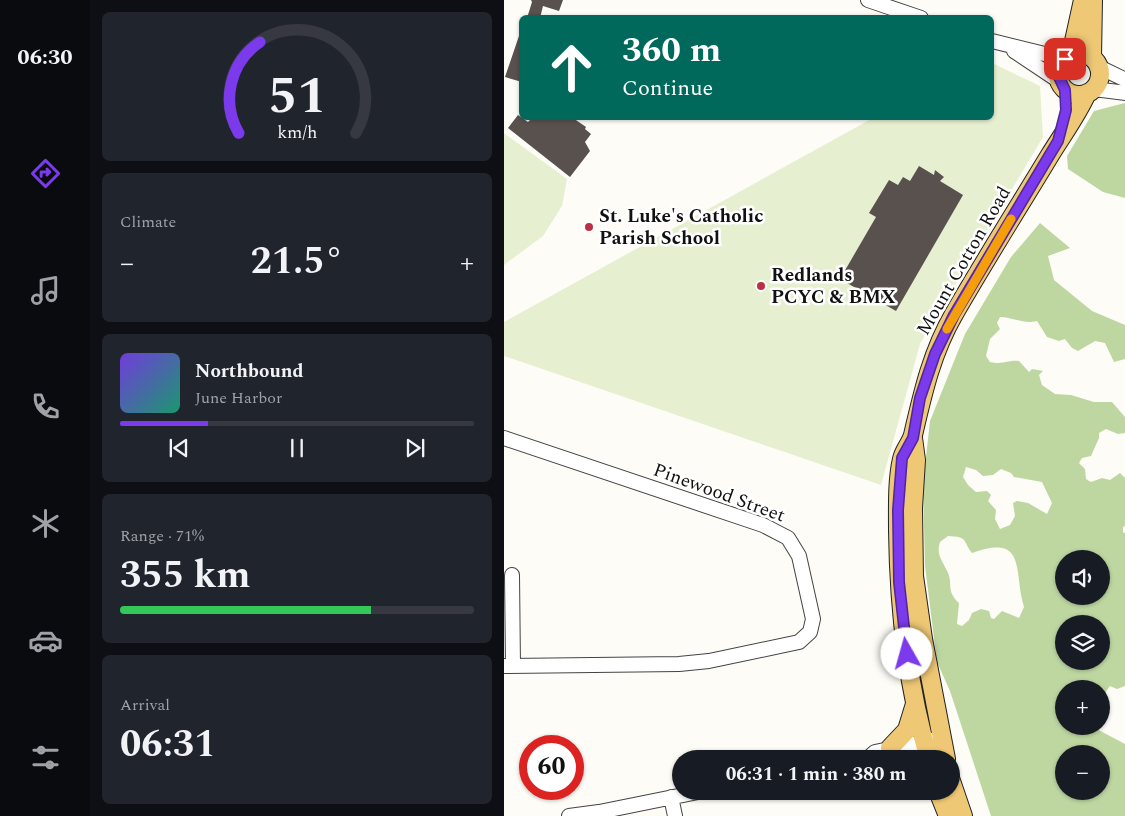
<!DOCTYPE html>
<html lang="en">
<head>
<meta charset="utf-8">
<style>
  :root { --surface:#171b24; --page:#20242c; --text:#f1f3f6; --muted:#9ea1a6; --line:#363941; --accent:#7c3aed }
  body { margin:0; font-family:Spectral,serif; background:var(--page); color:var(--text); height:100vh; display:flex; flex-direction:column; font-size:19px; white-space:nowrap }
  * { box-sizing:border-box; margin:0 }
  p { font-size:16px; color:var(--muted) }
  .icon { flex:none; width:28px; height:28px; fill:none; stroke:currentColor; stroke-width:2; stroke-linecap:round; stroke-linejoin:round }
  .map { position:relative; flex:1; overflow:hidden }
  .details { display:flex; flex-direction:column; gap:12px; padding:12px; background:#0d0f14; width:414px }
  .details>* { flex:none }
  .banner { position:absolute; left:15px; top:15px; width:475px; height:105px; border-radius:8px; box-shadow:0 1px 4px #0004; background:#00695c; color:#fff; overflow:hidden }
  .buttons { position:absolute; left:551px; top:550px; display:grid; gap:10px }
  .buttons a { display:grid; place-items:center; width:55px; height:55px; border-radius:50%; background:var(--surface); box-shadow:0 1px 4px #0004; font-size:25px }
  .speed { position:absolute; left:15px; top:735px; display:flex; gap:10px; font-size:25px; font-weight:700; text-align:center }
  .speed>* { display:grid; place-content:center; width:65px; height:65px; border-radius:50%; background:var(--surface); box-shadow:0 1px 4px #0004; line-height:1 }
  .speed .limit { border:8px solid #d22; background:#fff; color:#111 }
  .pin { position:absolute; display:grid; place-items:center; width:42px; height:42px; color:#fff; margin:-21px; border-radius:10px; box-shadow:0 2px 8px #0006 }
  .me { position:absolute; width:55px; margin:-28px; rotate:353deg; stroke-linejoin:round; filter:drop-shadow(0 0 4px #0008) }
  .turn { display:flex; align-items:center; gap:18px; height:105px; padding:0 20px; font-size:22px }
  .turn .icon { width:65px; height:65px; stroke-width:2.5 }
  .turn b { display:block; font-size:35px; line-height:42px }
  .big { font-size:38px; font-weight:700; line-height:1.1 }
  .details .tile { flex:1; display:flex; flex-direction:column; justify-content:center; gap:8px; min-width:0; padding:0 18px; border-radius:8px; background:var(--page) }
  .details .dial { align-items:center; gap:0 }
  .dial svg { height:130px; overflow:visible; fill:none; stroke:var(--line); stroke-width:7; stroke-linecap:round; text-anchor:middle }
  .dial text { fill:var(--text); stroke:none }
  .song { display:flex; align-items:center; gap:15px }
  .cover { width:60px; height:60px; border-radius:8px; background:linear-gradient(135deg,hsl(260 70% 55%),hsl(160 70% 35%)) }
  .played { height:5px; border-radius:2px; background:linear-gradient(90deg,var(--accent) 25%,var(--line) 25%) }
  .keys { display:flex; justify-content:space-around; direction:ltr }
  .heat { display:flex; justify-content:space-between; align-items:center; font-size:28px; direction:ltr }
  .charge { height:8px; border-radius:4px; background:linear-gradient(90deg,#34c759 71%,var(--line) 0) }
  .trip { position:absolute; left:168px; top:750px; width:288px; height:50px; border-radius:25px; background:var(--surface); box-shadow:0 1px 4px #0004; font-weight:700; line-height:50px; text-align:center }
  main { display:flex; flex:1; min-height:0 }
  .tab-bar { display:flex; flex-direction:column; width:90px; justify-content:space-around; align-items:center; background:#090b0e; color:var(--muted) }
  .tab-bar .icon { width:35px; height:35px }
  .tab-bar .current { color:var(--accent) }
  .tab-bar b { font-size:22px; color:var(--text) }
  .map>svg:first-child { display:block }
  .forest { fill:#bed7a1; fill-rule:evenodd }
  .pitch { fill:#e7efd1 }
  .building { fill:#59514e }
  .lines { fill:none; stroke-linecap:round; stroke-linejoin:round }
  .minor-casing { stroke:#444; stroke-width:16 }
  .major-casing { stroke:#222; stroke-width:20 }
  .minor { stroke:#fff; stroke-width:14 }
  .major { stroke:#efc875; stroke-width:18 }
  .route-casing { stroke:#51269a; stroke-width:12 }
  .route { stroke:#7c3aed; stroke-width:9 }
  .slow { stroke:#f59e0b; stroke-width:9 }
  .poi-dot { fill:#b93143; stroke:#fff; stroke-width:2 }
  .labels { text-anchor:middle; dominant-baseline:central; stroke-width:5; stroke-linejoin:round; paint-order:stroke }
  .poi-label { font-size:19px; font-weight:bold; fill:#111; stroke:#fff; text-anchor:start }
  .street-label { font-size:19px; fill:#111; stroke:#fff }
</style>
</head>
<body>
<main>
<nav class="tab-bar">
<b>06:30</b>
<svg class="icon current" aria-label="directions" viewBox="0 0 24 24"><path d="M12 3l9 9-9 9-9-9zM9 14v-3h6M13 9l2 2-2 2"/></svg>
<svg class="icon" aria-label="music" viewBox="0 0 24 24"><path d="M9 18V5l10-2v13"/><circle cx="6" cy="18" r="3"/><circle cx="16" cy="16" r="3"/></svg>
<svg class="icon" aria-label="phone" viewBox="0 0 24 24"><path d="M5 4h4l2 5-3 2q2 4 5 5l2-3 5 2v4C11 20 4 13 5 4z"/></svg>
<svg class="icon" aria-label="climate" viewBox="0 0 24 24"><path d="M12 3v18M4 7l16 10M4 17L20 7"/></svg>
<svg class="icon" aria-label="car" viewBox="0 0 24 24"><path d="M5 17H2v-5l4-1 3-4h7l3 4 3 1v5h-3M9 17h6M6 11h13"/><circle cx="7" cy="17" r="2"/><circle cx="17" cy="17" r="2"/></svg>
<svg class="icon" aria-label="filters" viewBox="0 0 24 24"><path d="M4 7h16M4 17h16"/><circle cx="9" cy="7" r="2"/><circle cx="15" cy="17" r="2"/></svg>
</nav>
<section class="details">
<div class="tile dial"><svg viewBox="0 0 100 80">
<path d="M14 69A42 42 0 1 1 86 69"/>
<path d="M14 69A42 42 0 0 1 27 13" stroke="#7c3aed"/>
<text x="50" y="56" font-size="32" font-weight="700">51</text>
<text x="50" y="72" font-size="11">km/h</text>
</svg></div>
<div class="tile"><p>Climate</p>
<div class="heat"><a>−</a><b class="big">21.5°</b><a>+</a></div>
</div>
<div class="tile">
<div class="song"><i class="cover"></i><div><b>Northbound</b><p>June Harbor</p></div></div>
<div class="played"></div>
<div class="keys"><svg class="icon" aria-label="previous" viewBox="0 0 24 24"><path d="M18 5L8 12l10 7zM5 5v14"/></svg><svg class="icon" aria-label="pause" viewBox="0 0 24 24"><path d="M8 5v14M16 5v14"/></svg><svg class="icon" aria-label="next" viewBox="0 0 24 24"><path d="M6 5l10 7-10 7zM19 5v14"/></svg></div>
</div>
<div class="tile"><p>Range · 71%</p><b class="big">355 km</b><div class="charge"></div></div>
<div class="tile"><p>Arrival</p><b class="big">06:31</b></div>
</section>
<div class="map">
<svg width="622" height="816" viewBox="0 0 622 816">
  <rect width="100%" height="100%" fill="#fefcf6"/>
  <!-- forest -->
  <path class="forest" d="M621 103H622L621 198 599 192 564 169 563 156 590 111Z
    M536 223 566 248 544 256 550 280 588 311 621 325V359L610 362 601 343 591 341 574 351 568 348 561 339 555 341 543 337 533 321C520 325 509 317 496 317L493 323 496 329 486 339 482 356 486 362C500 365 503 360 515 361L525 372 528 369 539 371 535 375 538 385 551 394 567 395 590 402H608L621 417V433L614 434 602 429 595 433V438L587 456 578 458 575 463 581 469 582 479 587 482 598 478 606 480 616 473 621 478V526L619 527V532L622 534 621 686 613 689 606 686 598 697V689H560V726H587L621 744V816H487L446 691 433 662 421 566 419 484 426 421 461 334 507 257ZM462 467 472 470 479 476 489 475 497 469 507 473 510 477 538 482 548 503 543 514 524 503 513 501 509 503 511 516 506 525 496 529 491 519 492 510 484 501 487 495 483 491 472 492 464 485 459 477ZM444 536C465 537 458 540 468 553 524 533 509 572 520 607L515 618 498 611 490 619 487 618 485 611 477 609 468 613 465 620 458 626 453 624 455 603C441 590 450 584 443 571 438 560 432 555 436 542ZM560 559H598V596H560ZM560 624H598V661H560ZM560 754H598V791H560Z"/>
  <!-- pitch -->
  <path class="pitch" d="M488 63 536 86 539 137 416 344 377 485 0 356V322L369 118H488Z
    M0 133 63 179 58 206 39 236 0 265Z"/>
  <!-- building -->
  <path class="building" d="M27 0H59L55 11 39 6 36 18H23L28 2Z
    M16 33H18V82L1 77Z
    M14 115 24 122 28 118H69L82 127 81 129 87 134 81 142 86 151 66 177 4 128Z
    M415 166 430 175 431 170 440 177 436 181 459 195 392 311 336 279 372 217 365 213 385 180 394 185 399 177 406 181Z"/>
  <g class="lines">
    <!-- minor casing -->
    <g class="minor-casing">
      <path id="minor" d="M364 0 417 18
        M488 41 561 59
        M510 51 555 81
        M595 67 622 80
        M590 89 622 93
        M0 438 259 525 284 538 295 556 309 619 306 632 295 642 205 661 175 664 0 666
        M8 575 9 666
        M363 759 371 752 437 738
        M389 759 431 748
        M167 797 171 816
        M65 816 95 812 199 791"/>
    </g>
    <!-- major casing -->
    <g class="major-casing">
      <path id="major" d="M554 74a21 21 0 1 1 42 0a21 21 0 1 1-42 0Z
        M567 55 579 0
        M588 57 589 0
        M409 438 412 460 409 508 410 576 419 639 442 759
        M386 748 403 730 411 704
        M425 759C403 685 395 607 394 531 394 509 393 480 398 459 400 450 407 443 409 435 419 392 428 352 450 314 481 260 514 208 546 155 559 134 573 115 583 93
        M446 778 459 816
        M434 791 444 816"/>
    </g>
    <!-- minor -->
    <use href="#minor" class="minor"/>
    <!-- major -->
    <use href="#major" class="major"/>
  </g>
  <g class="lines">
    <!-- route casing -->
    <g class="route-casing">
      <path id="route" d="M403 654 395 582 394 510 398 458 409 438 416 398 431 354 450 315 554 141 562 110 561 90 554 75 557 64 561 59"/>
    </g>
    <!-- route -->
    <use href="#route" class="route"/>
    <!-- slow -->
    <path class="slow" d="M443 329 507 219"/>
  </g>
  <!-- markers -->
  <g class="poi-dot">
    <circle cx="85" cy="227" r="5"/>
    <circle cx="257" cy="286" r="5"/>
  </g>
  <g class="labels">
    <!-- poi labels -->
    <g class="poi-label">
      <text x="95" y="216">St. Luke's Catholic<tspan x="95" dy="22">Parish School</tspan></text>
      <text x="267" y="275">Redlands<tspan x="267" dy="22">PCYC &amp; BMX</tspan></text>
    </g>
    <!-- street labels -->
    <g class="street-label">
      <text transform="translate(460 261) rotate(-60)">Mount Cotton Road</text>
      <text transform="translate(215 493) rotate(20)">Pinewood Street</text>
    </g>
  </g>
</svg>
<div class="buttons">
<a><svg class="icon" aria-label="sound" viewBox="0 0 24 24"><path d="M4 9h4l5-4v14l-5-4H4zM17 9q2 3 0 6"/></svg></a>
<a><svg class="icon" aria-label="layers" viewBox="0 0 24 24"><path d="M12 4l9 5-9 5-9-5zM3 14l9 5 9-5"/></svg></a>
<a>+</a>
<a>−</a>
</div>
<div class="speed"><div class="limit">60</div></div>
<div class="pin" style="left:561px;top:59px;background:#d93025"><svg class="icon" aria-label="arrive" viewBox="0 0 24 24"><path d="M6 21V4h12l-3 4 3 4H6"/></svg></div>
<svg class="me" style="left:403px;top:654px" viewBox="-20 -20 40 40"><circle r="19" fill="#fff"/><path d="M0-13L10 11 0 6-10 11z" fill="#7c3aed"/></svg>
<div class="trip">06:31 · 1 min · 380 m</div>
<div class="banner">
<div class="turn"><svg class="icon" aria-label="ahead" viewBox="0 0 24 24"><path d="M12 20V5M6 11l6-6 6 6"/></svg><div><b>360 m</b>Continue</div></div>
</div>
</div>
</main>
</body>
</html>
